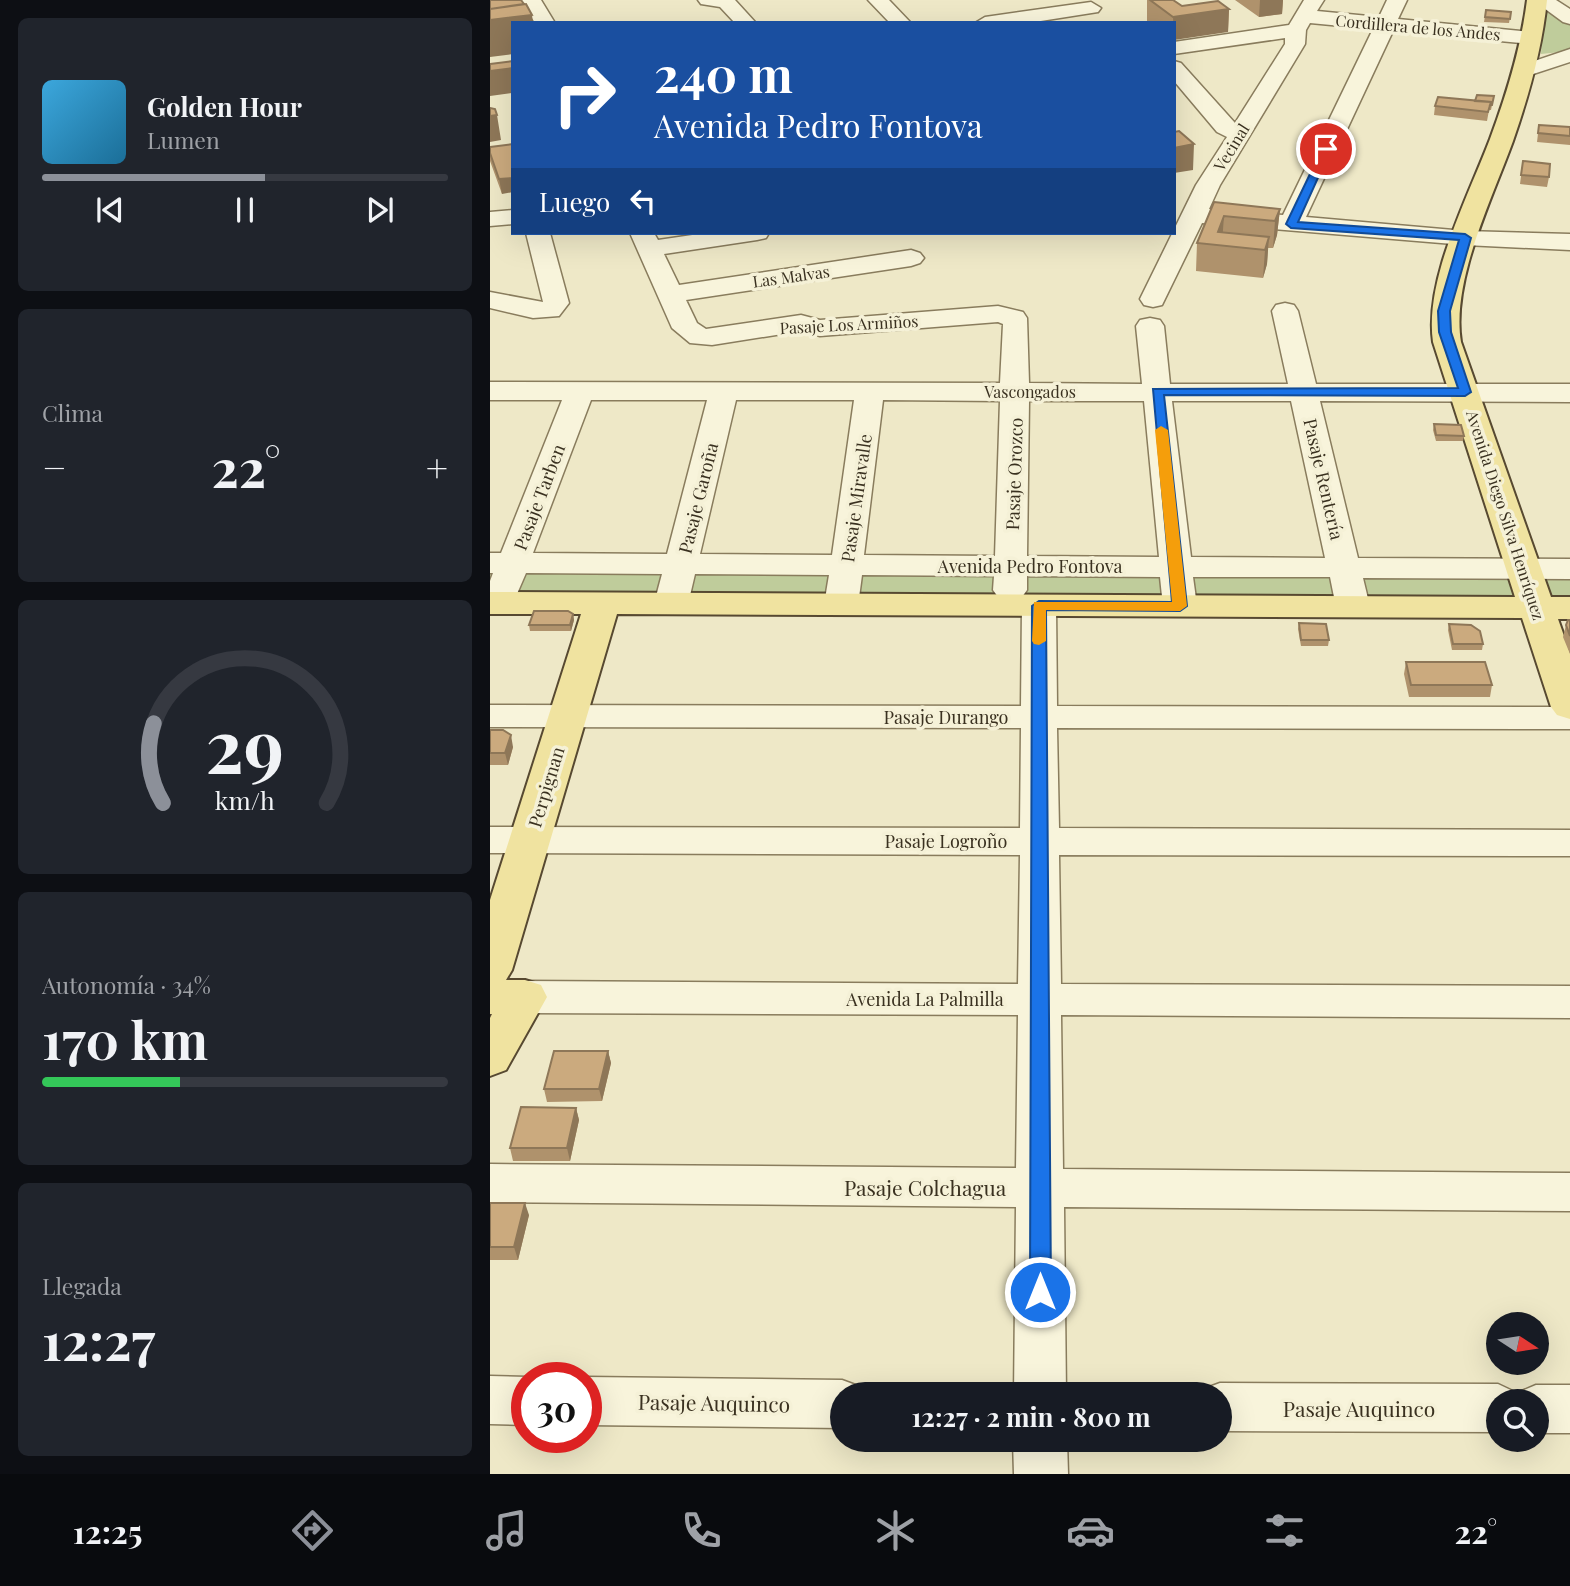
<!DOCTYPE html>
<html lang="es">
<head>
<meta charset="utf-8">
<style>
  :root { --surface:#171b24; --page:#20242c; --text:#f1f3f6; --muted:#9ea1a6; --line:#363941; --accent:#8c9099 }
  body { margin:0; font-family:"Playfair Display",serif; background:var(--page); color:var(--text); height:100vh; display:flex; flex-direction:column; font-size:26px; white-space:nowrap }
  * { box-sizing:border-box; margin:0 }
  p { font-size:23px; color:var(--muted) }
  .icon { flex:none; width:38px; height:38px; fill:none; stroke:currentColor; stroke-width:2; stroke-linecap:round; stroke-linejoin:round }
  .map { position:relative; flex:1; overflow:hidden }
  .panel { display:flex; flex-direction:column; gap:18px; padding:18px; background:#0d0f14; width:490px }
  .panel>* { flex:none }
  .top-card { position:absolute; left:21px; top:21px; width:665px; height:214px; border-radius:0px; box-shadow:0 7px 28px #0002; background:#1a4fa0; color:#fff; overflow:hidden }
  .needle { width:46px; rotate:102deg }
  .tools { position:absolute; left:996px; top:1312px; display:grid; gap:14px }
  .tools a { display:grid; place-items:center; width:63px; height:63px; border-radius:50%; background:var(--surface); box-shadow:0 7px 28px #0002; font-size:35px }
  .speed { position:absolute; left:21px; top:1362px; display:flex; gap:14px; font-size:35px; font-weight:700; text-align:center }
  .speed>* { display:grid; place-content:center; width:91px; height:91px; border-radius:50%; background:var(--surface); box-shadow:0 7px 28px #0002; line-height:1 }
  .speed .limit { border:10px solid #d22; background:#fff; color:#111 }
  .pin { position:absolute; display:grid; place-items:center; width:60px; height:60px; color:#fff; margin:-30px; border:4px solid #fff; border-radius:50%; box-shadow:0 2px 7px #0007 }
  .me { position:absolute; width:77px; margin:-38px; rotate:0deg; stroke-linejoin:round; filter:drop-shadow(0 0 5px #0008) }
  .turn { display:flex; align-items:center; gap:24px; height:147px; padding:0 28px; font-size:32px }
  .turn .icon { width:91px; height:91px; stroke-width:2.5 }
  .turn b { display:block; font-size:49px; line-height:60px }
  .then { display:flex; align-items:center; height:66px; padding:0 28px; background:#0003; gap:14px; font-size:26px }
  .big { font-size:52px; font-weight:700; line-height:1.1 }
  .panel .card { flex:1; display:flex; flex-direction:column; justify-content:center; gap:10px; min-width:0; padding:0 24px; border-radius:10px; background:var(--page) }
  .panel .dial { align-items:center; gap:0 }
  .dial svg { height:182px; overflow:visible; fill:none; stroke:var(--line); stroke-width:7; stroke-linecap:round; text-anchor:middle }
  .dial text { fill:var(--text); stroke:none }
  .song { display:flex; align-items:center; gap:21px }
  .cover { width:84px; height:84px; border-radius:10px; background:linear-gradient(135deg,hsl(200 70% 55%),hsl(200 70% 35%)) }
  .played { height:7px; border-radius:4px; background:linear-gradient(90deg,var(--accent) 55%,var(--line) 55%) }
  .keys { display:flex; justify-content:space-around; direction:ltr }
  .heat { display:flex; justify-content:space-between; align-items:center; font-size:38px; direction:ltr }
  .charge { height:10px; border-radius:5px; background:linear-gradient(90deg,#34c759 34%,var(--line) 0) }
  .trip { position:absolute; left:340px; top:1382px; width:402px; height:70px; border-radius:35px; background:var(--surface); box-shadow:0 7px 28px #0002; font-weight:700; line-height:70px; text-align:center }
  .tabs { display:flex; height:112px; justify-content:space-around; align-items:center; background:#090b0e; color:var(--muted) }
  .tabs .icon { width:49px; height:49px }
  .tabs .selected { color:var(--accent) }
  .tabs b { font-size:32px; color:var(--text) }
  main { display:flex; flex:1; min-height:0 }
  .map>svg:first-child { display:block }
  .green { fill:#bfcc9b }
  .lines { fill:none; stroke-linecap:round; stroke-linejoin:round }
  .minor-casing { stroke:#897c5d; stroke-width:3 }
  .major-casing { stroke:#574931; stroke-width:4 }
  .minor { fill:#f8f4db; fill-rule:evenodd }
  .major { fill:#f0e3a0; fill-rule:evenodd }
  .wall { fill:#af926c }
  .shaded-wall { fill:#8e7758 }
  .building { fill:#cbaa7e; stroke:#8e7758; stroke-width:2 }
  .route { fill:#1a73e8; stroke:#114b97; stroke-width:2 }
  .slow { fill:#f59e0b }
  .labels { text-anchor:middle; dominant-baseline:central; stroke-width:7; stroke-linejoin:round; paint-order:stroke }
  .far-street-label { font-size:16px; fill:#3a3120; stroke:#f5f1d7 }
  .street-label { font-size:18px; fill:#3a3120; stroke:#f5f1d7 }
  .near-street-label { font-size:21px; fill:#3a3120; stroke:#f5f1d7 }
</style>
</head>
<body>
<main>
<section class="panel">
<div class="card">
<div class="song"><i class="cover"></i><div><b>Golden Hour</b><p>Lumen</p></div></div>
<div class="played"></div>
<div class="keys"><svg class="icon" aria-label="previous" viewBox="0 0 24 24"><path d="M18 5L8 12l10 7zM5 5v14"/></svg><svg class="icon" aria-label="pause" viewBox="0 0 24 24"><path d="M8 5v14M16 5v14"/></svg><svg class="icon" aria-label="next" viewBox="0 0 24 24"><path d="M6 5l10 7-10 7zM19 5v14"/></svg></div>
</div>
<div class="card"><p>Clima</p>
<div class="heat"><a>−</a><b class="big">22°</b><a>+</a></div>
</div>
<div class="card dial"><svg viewBox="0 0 100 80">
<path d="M14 69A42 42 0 1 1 86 69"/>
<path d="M14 69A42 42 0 0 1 10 34" stroke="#8c9099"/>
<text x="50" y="56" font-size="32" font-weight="700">29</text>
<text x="50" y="72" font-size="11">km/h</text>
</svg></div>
<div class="card"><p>Autonomía · 34%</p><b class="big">170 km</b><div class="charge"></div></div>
<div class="card"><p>Llegada</p><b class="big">12:27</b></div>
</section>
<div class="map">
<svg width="1080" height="1474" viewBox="0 0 1080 1474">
  <rect width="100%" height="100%" fill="#eee8c7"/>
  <!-- green -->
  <path class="green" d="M1053 4 1080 22V51L1051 54Z
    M0 565 1080 571V603L0 598Z"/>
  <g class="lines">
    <!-- minor casing -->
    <g class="minor-casing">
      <path id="minor" d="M31 0H51L65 23H45Z
        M208 0H245L266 23H245L230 7 211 4Z
        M378 0H399L421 23H400Z
        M814 0H834L827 11 889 17 897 0H917L908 19 1041 32 1048 34 1051 38 1048 42 1041 44 903 31 816 217 975 231 1080 234V250L975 245 712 223 672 305 663 307 654 305 650 299 706 185 737 137 727 132 684 81V61L691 63 745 123 795 44V38L684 54V42L799 25ZM820 23 883 29 793 215 719 209 730 185 815 44 816 30Z
        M1043 0H1066L1080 9V24L1073 22Z
        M601 2 611 8 608 12 538 23H485L495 17Z
        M1080 49V62L1034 77 1027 75 1024 71 1027 67Z
        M23 210V224L0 226V212Z
        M36 233H60L79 303 69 316 43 318 0 308V292L53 302Z
        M140 233H164L168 240 216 233H279L276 238 267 240 174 254 189 285 421 250 430 253 434 258 430 263 421 266 196 300 207 323 216 329 311 315 330 320 508 306 533 312 537 318 539 383 652 384 646 326 650 320 660 318 670 320 674 326 680 384H798L782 311 786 305 795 303 804 305 808 311 826 384H1080V402L830 401 868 558 1080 559V579L873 578 880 607 875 614 863 617 851 614 846 607 840 577H703L707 606 702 613 690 616 678 613 673 606 670 577 537 576V590L532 597 520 600 508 597 503 590 504 576 372 575 368 605 363 612 351 615 339 612 334 605 339 575 205 574 198 604 193 611 181 614 169 611 164 604 172 574 36 573 20 610 8 613 0 611V581L3 573H0V553H11L72 400H0V382L510 383 513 324 508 322 330 336 311 331 222 345 200 343 182 328ZM101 400H217L177 554 43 553ZM246 400H364L342 555 210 554ZM393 400 510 401 505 556 374 555ZM539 401H654L669 557 537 556ZM682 401H801L835 558 701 557Z
        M549 596 561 599 566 606 567 706 1080 707V729L567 728 569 828 1080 830V856L569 855 571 984 1080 986V1018L571 1015 573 1169 1080 1173V1211L574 1207 576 1395H524L526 1207 0 1202V1164L526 1168 528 1015 35 1013 20 1008 14 997 20 986 35 981 528 984 530 855 0 853V827L530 828 531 728 0 727V705L531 706 532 606 537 599Z
        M0 1376 37 1377V1425L0 1424Z
        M96 1377 352 1380 371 1387 374 1395H352V1428L96 1425Z
        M730 1383 1008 1384 1027 1393 1046 1385H1080V1433H1046V1402H1008V1432L730 1431V1395H709L711 1390Z
        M523 1440H577L578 1474H524Z"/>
    </g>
    <!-- major casing -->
    <g class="major-casing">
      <path id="major" d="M1037 0H1057C1052 49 1039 95 1023 141 1002 199 961 281 971 342L1061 597H1080V619H1068L1080 653V719L1067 715 1061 707 1032 618 127 614 22 970 16 980H35L51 985 57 997 16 1070 0 1076V1018L2 1014H0V900L91 614H0V592L1025 597 943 342C934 280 978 197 1000 139 1017 93 1031 48 1037 0Z"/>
    </g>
    <!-- minor -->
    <use href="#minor" class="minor"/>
    <!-- major -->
    <use href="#major" class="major"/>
  </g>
  <!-- wall -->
  <path class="wall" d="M657 0H683L692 6 739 9 738 32 684 23H659L657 21Z
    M745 0H793L792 14 769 17Z
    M996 10 1021 12 1019 23 994 22Z
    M1004 96 1001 110H999L997 121 944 115 945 106 985 101Z
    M1049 125 1080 127V145L1047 142Z
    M23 144 12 194 0 161V147Z
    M1033 161 1059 177 1057 187 1030 184Z
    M724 202 790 209 787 235 783 248H778L777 264 773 278 706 271 707 243Z
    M944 424 974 436 973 441H946L943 430Z
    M83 614 84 620 81 631H40L39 625Z
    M1080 620V654L1073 637 1076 625Z
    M809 623 839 640 838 646H811L808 629Z
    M959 624 993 644 992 650H962L958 630Z
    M916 662 1002 685 1000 697H919L914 674Z
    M0 730 23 747 18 765H0Z
    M118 1051 121 1063 112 1101 57 1102 54 1089Z
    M86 1108 89 1120 80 1161H23L20 1148Z
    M0 1203 39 1215 28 1260H0Z"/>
  <!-- shaded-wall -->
  <path class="shaded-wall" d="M770 0H793L792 14 769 17Z
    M739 9 738 32 684 40 683 17Z
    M0 13 42 15 43 23H23V54L0 57Z
    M23 68 22 93 0 96V71Z
    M7 115 11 140 0 142V116Z
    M704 144 703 170 684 173V148Z
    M23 178V192L12 194 9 179Z
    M790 209 787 235 783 248 785 221Z
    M734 216 732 243 728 232Z
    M779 237 777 264 773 278 775 250Z
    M83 614 84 620 81 631 80 625Z
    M21 735 23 747 18 765 15 753Z
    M118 1051 121 1063 112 1101 109 1089Z
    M86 1108 89 1120 80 1161 77 1148Z
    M35 1203 39 1215 28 1260 24 1247Z"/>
  <!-- building -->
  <path class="building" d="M0 0H31L34 4 0 9Z
    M660 0H683L692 6 728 1 739 9 683 17Z
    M36 4 42 15 0 20V9Z
    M996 10 1021 12 1020 19 995 17Z
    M23 61V68L0 71V64Z
    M987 95 1004 96 1002 105H1000L1001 102 985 101Z
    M948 97 1001 102 998 112 945 106Z
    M0 108 5 109 7 115 0 116Z
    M1049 125 1080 127V136L1048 133Z
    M689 131 704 144 684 148V132Z
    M23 144V178L9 179 0 153V147Z
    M1033 161 1060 164 1059 177 1031 175Z
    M724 202 790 209 785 221 734 216 728 232 779 237 775 250 707 243Z
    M944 424 971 425 974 436 946 435Z
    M44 611H78L83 614 80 625H39Z
    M1078 620H1080V636L1076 625Z
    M809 623 836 624 839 640H811Z
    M959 624 981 625 990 631 993 644H963Z
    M916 662H995L1002 685H921Z
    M0 730H13L21 735 15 753H0Z
    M64 1051H118L109 1089H54Z
    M31 1107 86 1108 77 1148H20Z
    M0 1203H35L24 1247H0Z"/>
  <!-- route -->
  <path class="route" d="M836 146 841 149 808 222 975 234 981 238 960 311 961 332 981 392 975 396 674 395 697 606 690 611 556 610 561 1292 558 1298 550 1301 543 1298 540 1292 542 606 549 601 682 602 663 389 968 388 949 332 948 311 969 240 801 228 796 224 832 149Z"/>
  <!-- slow -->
  <path class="slow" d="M671 426 678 430 697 606 690 611 556 610V641L549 645 544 644 542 641 544 602H682L665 430Z"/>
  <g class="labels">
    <!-- far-street labels -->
    <g class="far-street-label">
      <text transform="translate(928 27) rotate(5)">Cordillera de los Andes</text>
      <text transform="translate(741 147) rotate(-58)">Vecinal</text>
      <text transform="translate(301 276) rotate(-8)">Las Malvas</text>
      <text transform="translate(359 324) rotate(-3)">Pasaje Los Armiños</text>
      <text x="540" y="391">Vascongados</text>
      <text transform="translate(1016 515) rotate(72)">Avenida Diego Silva Henríquez</text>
    </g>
    <!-- street labels -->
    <g class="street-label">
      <text transform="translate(524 474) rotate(-88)">Pasaje Orozco</text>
      <text transform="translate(834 479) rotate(77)">Pasaje Rentería</text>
      <text transform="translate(49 497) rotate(-69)">Pasaje Tarben</text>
      <text transform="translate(208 498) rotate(-76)">Pasaje Garoña</text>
      <text transform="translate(366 498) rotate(-82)">Pasaje Miravalle</text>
      <text x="540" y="566">Avenida Pedro Fontova</text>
      <text x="456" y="717">Pasaje Durango</text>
      <text transform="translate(56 787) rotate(-73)">Perpignan</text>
      <text x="456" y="841">Pasaje Logroño</text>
      <text x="435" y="999">Avenida La Palmilla</text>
    </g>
    <!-- near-street labels -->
    <g class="near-street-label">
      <text x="435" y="1187">Pasaje Colchagua</text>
      <text transform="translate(224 1402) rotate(1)">Pasaje Auquinco</text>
      <text x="869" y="1408">Pasaje Auquinco</text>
    </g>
  </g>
</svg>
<div class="tools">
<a><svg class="needle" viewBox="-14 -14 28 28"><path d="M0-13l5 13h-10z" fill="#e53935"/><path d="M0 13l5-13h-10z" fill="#9ea1a6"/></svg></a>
<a><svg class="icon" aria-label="search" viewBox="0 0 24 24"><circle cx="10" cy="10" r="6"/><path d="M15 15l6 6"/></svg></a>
</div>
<div class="speed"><div class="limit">30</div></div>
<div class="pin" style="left:836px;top:149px;background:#d93025"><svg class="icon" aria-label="arrive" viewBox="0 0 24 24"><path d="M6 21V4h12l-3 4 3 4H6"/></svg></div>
<svg class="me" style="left:550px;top:1292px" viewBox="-20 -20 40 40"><circle r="17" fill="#1a73e8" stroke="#fff" stroke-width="3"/><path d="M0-11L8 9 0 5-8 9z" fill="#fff"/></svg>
<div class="trip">12:27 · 2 min · 800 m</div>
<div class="top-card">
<div class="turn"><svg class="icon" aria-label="right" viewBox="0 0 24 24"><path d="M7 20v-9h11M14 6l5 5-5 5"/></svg><div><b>240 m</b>Avenida Pedro Fontova</div></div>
<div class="then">Luego<svg class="icon" aria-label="left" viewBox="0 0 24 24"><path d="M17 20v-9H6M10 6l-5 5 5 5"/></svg></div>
</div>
</div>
</main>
<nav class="tabs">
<b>12:25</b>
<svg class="icon selected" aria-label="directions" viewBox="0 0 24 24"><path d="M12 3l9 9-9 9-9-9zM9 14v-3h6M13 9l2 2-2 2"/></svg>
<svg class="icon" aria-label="music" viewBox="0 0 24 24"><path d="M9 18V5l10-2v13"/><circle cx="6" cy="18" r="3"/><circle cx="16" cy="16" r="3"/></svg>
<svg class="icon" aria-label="phone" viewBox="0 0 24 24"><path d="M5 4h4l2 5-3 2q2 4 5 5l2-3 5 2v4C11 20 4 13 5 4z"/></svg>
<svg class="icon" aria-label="climate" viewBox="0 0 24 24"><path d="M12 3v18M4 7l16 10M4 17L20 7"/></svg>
<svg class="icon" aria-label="car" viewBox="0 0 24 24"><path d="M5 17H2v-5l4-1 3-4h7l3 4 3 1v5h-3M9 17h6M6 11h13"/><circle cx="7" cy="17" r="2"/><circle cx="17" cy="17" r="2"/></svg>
<svg class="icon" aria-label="filters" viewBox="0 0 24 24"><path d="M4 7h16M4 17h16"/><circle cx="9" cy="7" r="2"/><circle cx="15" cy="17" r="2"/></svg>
<b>22°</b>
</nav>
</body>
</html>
